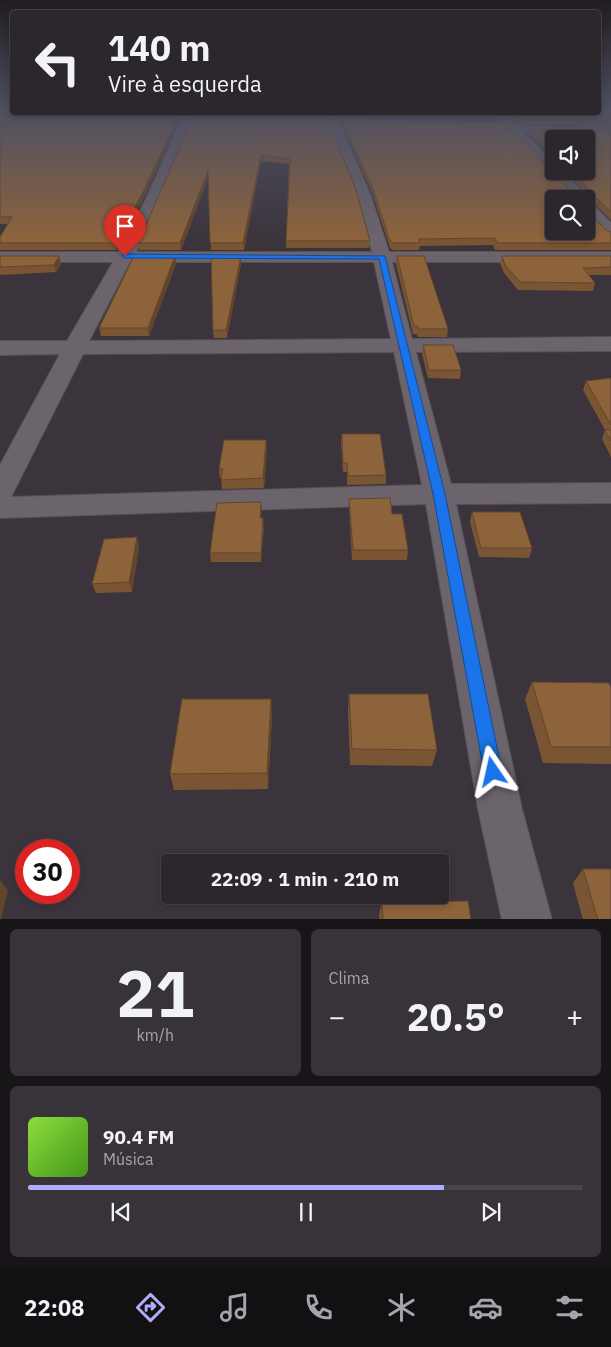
<!DOCTYPE html>
<html lang="pt">
<head>
<meta charset="utf-8">
<style>
  :root { --surface:#2c272d; --page:#383339; --text:#f1f3f6; --muted:#a6a5aa; --line:#484449; --accent:#afaefa }
  body { margin:0; font-family:"IBM Plex Sans",sans-serif; background:var(--page); color:var(--text); height:100vh; display:flex; flex-direction:column; font-size:19px; white-space:nowrap }
  * { box-sizing:border-box; margin:0 }
  p { font-size:16px; color:var(--muted) }
  .icon { flex:none; width:28px; height:28px; fill:none; stroke:currentColor; stroke-width:2; stroke-linecap:round; stroke-linejoin:round }
  .map { position:relative; height:919px; overflow:hidden }
  .side { display:flex; flex-direction:column; gap:10px; padding:10px; background:#181519; flex:1 }
  .side>* { flex:none }
  .guide { position:absolute; left:10px; top:10px; width:591px; height:105px; border-radius:5px; box-shadow:0 2px 8px #0003,0 0 0 1px var(--line); background:#2c272d; color:var(--text); overflow:hidden }
  .fabs { position:absolute; left:545px; top:130px; display:grid; gap:10px }
  .fabs a { display:grid; place-items:center; width:50px; height:50px; border-radius:5px; background:var(--surface); box-shadow:0 2px 8px #0003,0 0 0 1px var(--line); font-size:25px }
  .speed { position:absolute; left:15px; top:839px; display:flex; gap:10px; font-size:25px; font-weight:700; text-align:center }
  .speed>* { display:grid; place-content:center; width:65px; height:65px; border-radius:50%; background:var(--surface); box-shadow:0 2px 8px #0003,0 0 0 1px var(--line); line-height:1 }
  .speed .limit { border:8px solid #d22; background:#fff; color:#111 }
  .pin { position:absolute; display:grid; place-items:center; width:42px; height:42px; color:#fff; margin:-51px -21px; border-radius:50% 50% 50% 0; rotate:-45deg; box-shadow:0 0 5px #0007 }
  .pin .icon { rotate:45deg }
  .me { position:absolute; width:55px; margin:-28px; rotate:349deg; stroke-linejoin:round; filter:drop-shadow(0 0 4px #0008) }
  .turn { display:flex; align-items:center; gap:18px; height:105px; padding:0 15px; font-size:22px }
  .turn .icon { width:65px; height:65px; stroke-width:2.5 }
  .turn b { display:block; font-size:35px; line-height:42px }
  .big { font-size:38px; font-weight:800; line-height:1.1 }
  .side .widget { flex:1; display:flex; flex-direction:column; justify-content:center; gap:8px; min-width:0; padding:0 18px; border-radius:8px; background:var(--page) }
  .side .dial { align-items:center; gap:0 }
  .dial b { font-size:65px; line-height:1 }
  .song { display:flex; align-items:center; gap:15px }
  .cover { width:60px; height:60px; border-radius:8px; background:linear-gradient(135deg,hsl(90 70% 55%),hsl(100 70% 35%)) }
  .played { height:5px; border-radius:2px; background:linear-gradient(90deg,var(--accent) 75%,var(--line) 75%) }
  .keys { display:flex; justify-content:space-around; direction:ltr }
  .heat { display:flex; justify-content:space-between; align-items:center; font-size:28px; direction:ltr }
  .side .tiles { flex:1; display:grid; gap:10px; grid-template-columns:1fr 1fr }
  .widget:last-child { grid-column:span 2 }
  .trip { position:absolute; left:161px; top:854px; width:288px; height:50px; border-radius:5px; background:var(--surface); box-shadow:0 2px 8px #0003,0 0 0 1px var(--line); font-weight:800; line-height:50px; text-align:center }
  .tab-bar { display:flex; height:80px; justify-content:space-around; align-items:center; background:#121012; color:var(--muted) }
  .tab-bar .icon { width:35px; height:35px }
  .tab-bar .on { color:var(--accent) }
  .tab-bar b { font-size:22px; color:var(--text) }
  .map>svg:first-child { display:block }
  .lines { fill:none; stroke-linecap:round; stroke-linejoin:round }
  .minor-casing { stroke:#575258; stroke-width:2 }
  .minor { fill:#6b646c; fill-rule:evenodd }
  .wall { fill:#795534 }
  .shaded-wall { fill:#63452a }
  .building { fill:#8d633c; stroke:#63452a }
  .route { fill:#1a73e8; stroke:#114b97 }
</style>
</head>
<body>
<div class="map">
<svg width="611" height="920" viewBox="0 0 611 920">
  <rect width="100%" height="100%" fill="#3b343c"/>
  <g class="lines">
    <!-- minor casing -->
    <g class="minor-casing">
      <path id="minor" d="M325 112H335L371 196 389 252H611V262H392L412 339 611 337V351L416 352 451 484 611 483V503L456 504 522 809 552 920H502L478 809 426 504 0 518V465L60 354 0 355V341H67L113 262H0V252H118L147 197 181 120 135 119 134 117 139 114H229L234 117 229 120H192L161 197 136 252H372L357 196ZM130 262H374L391 339 89 341ZM394 352 422 485 11 497 83 354Z
        M489 112H501L514 124 537 127H611V133L523 132 554 161V171H564L586 196 588 199 587 201 591 202 611 223V238L605 236 586 215V199H573L527 148Z"/>
    </g>
    <!-- minor -->
    <use href="#minor" class="minor"/>
  </g>
  <!-- wall -->
  <path class="wall" d="M0 110H12V112H0Z
    M611 110V126L537 125 515 122 505 117 338 113 337 112H599Z
    M123 112H324L323 113Z
    M0 117H178V122L145 196 117 250H0V237L8 224H0Z
    M193 117 327 118 370 241 369 248H286L289 164 261 161 244 250H211L208 178 181 250H139L138 243Z
    M342 119 573 194H585L567 171H586L554 139V158L528 134 529 129 611 130V220L586 195V210L606 230 611 232V250H495L493 245 420 246 419 250H393L390 248 373 195 342 124Z
    M0 256H59L61 264 56 272 0 275Z
    M241 256V264L227 338H214L213 330Z
    M397 256 448 329 447 337H418L417 334H413L396 264Z
    M502 256H611V275H589L595 283 593 291 518 290 504 273 500 264Z
    M176 264 149 336H101L99 328Z
    M423 345 461 370 460 379 428 378 422 354Z
    M611 378V457L602 439 605 430 583 390 586 381Z
    M342 434 386 475V484L347 485V472H343L341 443Z
    M266 440 267 449 264 488 222 489 221 478H220L219 469Z
    M349 499 392 514 408 550 407 560H352L349 508Z
    M261 502V518L264 527 261 562H211L210 553Z
    M472 512 532 548 529 558 479 557 470 522Z
    M139 547 132 592 96 593 92 584Z
    M532 682 611 688V764L543 763 525 699Z
    M349 694 437 750 432 766 350 765 348 711Z
    M271 699 272 716 268 789 174 790 170 774Z
    M583 869 611 920H583L573 883Z
    M382 902 471 920H379V915Z"/>
  <!-- shaded-wall -->
  <path class="shaded-wall" d="M178 117V122L145 196 117 250 116 243Z
    M261 155V161L244 250 243 243Z
    M208 171V177L181 250 180 243Z
    M59 256 61 264 56 272 54 265Z
    M175 256 176 264 149 336 148 328Z
    M241 256V264L227 338 226 330Z
    M266 440 267 449 264 488 263 478Z
    M261 502 262 511 260 527V518Z
    M263 518 264 527 261 562V553Z
    M137 537 139 547 132 592 129 582Z
    M271 699 272 716 268 789 267 773Z
    M0 880 8 890 1 920H0Z"/>
  <!-- building -->
  <path class="building" d="M599 110H611V120H538L516 117 507 112H599Z
    M0 117H178L144 190 116 243H0V237L12 217H0Z
    M193 117 327 118 356 190 370 241H286L290 159 261 155 243 243H210L208 171 180 243H138Z
    M342 119 503 122 527 144 573 194H586V199H554V231H586V205V210L606 230 611 232V243H497L495 238 419 239 420 243H394L390 241 373 189Z
    M529 129 611 130V212L591 193 573 171H586V139H554V151Z
    M0 256H59L54 265 0 267Z
    M134 256H175L148 328H99Z
    M211 256H241L226 330H213Z
    M397 256H424L448 329H419L418 326H414Z
    M502 256H611V267L583 268 595 283 520 282 505 265Z
    M423 345H453L461 370H429Z
    M611 378V425L586 381Z
    M605 430H611V441Z
    M342 434H380L386 475 348 476 347 463H343Z
    M224 440H266L263 478 221 480 223 469H219Z
    M390 498 392 514H402L408 550H353L349 499Z
    M261 502 260 518H263L261 553H210L217 503Z
    M472 512H520L532 548H481Z
    M137 537 129 582 92 584 104 539Z
    M532 682 609 683 611 688V747H551Z
    M349 694H428L437 750 352 749Z
    M182 699H271L267 773 170 774Z
    M583 869H611V920H598Z
    M468 901 471 920H383L382 902Z"/>
  <!-- sky -->
  <linearGradient id="sky" x2="0" y2="1"><stop stop-color="#201d21"/><stop offset="0.46" stop-color="#4f5061"/><stop offset="1" stop-color="#4f5061" stop-opacity="0"/></linearGradient>
  <rect width="611" height="239" fill="url(#sky)"/>
  <!-- route -->
  <path class="route" d="M123 254 385 256 445 494 502 772 499 778 493 781 487 778 484 772 433 494 379 259 125 258 122 256Z"/>
</svg>
<div class="fabs">
<a><svg class="icon" aria-label="sound" viewBox="0 0 24 24"><path d="M4 9h4l5-4v14l-5-4H4zM17 9q2 3 0 6"/></svg></a>
<a><svg class="icon" aria-label="search" viewBox="0 0 24 24"><circle cx="10" cy="10" r="6"/><path d="M15 15l6 6"/></svg></a>
</div>
<div class="speed"><div class="limit">30</div></div>
<div class="pin" style="left:125px;top:256px;background:#d93025"><svg class="icon" aria-label="arrive" viewBox="0 0 24 24"><path d="M6 21V4h12l-3 4 3 4H6"/></svg></div>
<svg class="me" style="left:493px;top:772px" viewBox="-20 -20 40 40"><path d="M0-17L14 15 0 8-14 15z" fill="#1a73e8" stroke="#fff" stroke-width="4"/></svg>
<div class="trip">22:09 · 1 min · 210 m</div>
<div class="guide">
<div class="turn"><svg class="icon" aria-label="left" viewBox="0 0 24 24"><path d="M17 20v-9H6M10 6l-5 5 5 5"/></svg><div><b>140 m</b>Vire à esquerda</div></div>
</div>
</div>
<section class="side">
<div class="tiles">
<div class="widget dial"><b>21</b><p>km/h</p></div>
<div class="widget"><p>Clima</p>
<div class="heat"><a>−</a><b class="big">20.5°</b><a>+</a></div>
</div>
<div class="widget">
<div class="song"><i class="cover"></i><div><b>90.4 FM</b><p>Música</p></div></div>
<div class="played"></div>
<div class="keys"><svg class="icon" aria-label="previous" viewBox="0 0 24 24"><path d="M18 5L8 12l10 7zM5 5v14"/></svg><svg class="icon" aria-label="pause" viewBox="0 0 24 24"><path d="M8 5v14M16 5v14"/></svg><svg class="icon" aria-label="next" viewBox="0 0 24 24"><path d="M6 5l10 7-10 7zM19 5v14"/></svg></div>
</div>
</div>
</section>
<nav class="tab-bar">
<b>22:08</b>
<svg class="icon on" aria-label="directions" viewBox="0 0 24 24"><path d="M12 3l9 9-9 9-9-9zM9 14v-3h6M13 9l2 2-2 2"/></svg>
<svg class="icon" aria-label="music" viewBox="0 0 24 24"><path d="M9 18V5l10-2v13"/><circle cx="6" cy="18" r="3"/><circle cx="16" cy="16" r="3"/></svg>
<svg class="icon" aria-label="phone" viewBox="0 0 24 24"><path d="M5 4h4l2 5-3 2q2 4 5 5l2-3 5 2v4C11 20 4 13 5 4z"/></svg>
<svg class="icon" aria-label="climate" viewBox="0 0 24 24"><path d="M12 3v18M4 7l16 10M4 17L20 7"/></svg>
<svg class="icon" aria-label="car" viewBox="0 0 24 24"><path d="M5 17H2v-5l4-1 3-4h7l3 4 3 1v5h-3M9 17h6M6 11h13"/><circle cx="7" cy="17" r="2"/><circle cx="17" cy="17" r="2"/></svg>
<svg class="icon" aria-label="filters" viewBox="0 0 24 24"><path d="M4 7h16M4 17h16"/><circle cx="9" cy="7" r="2"/><circle cx="15" cy="17" r="2"/></svg>
</nav>
</body>
</html>
